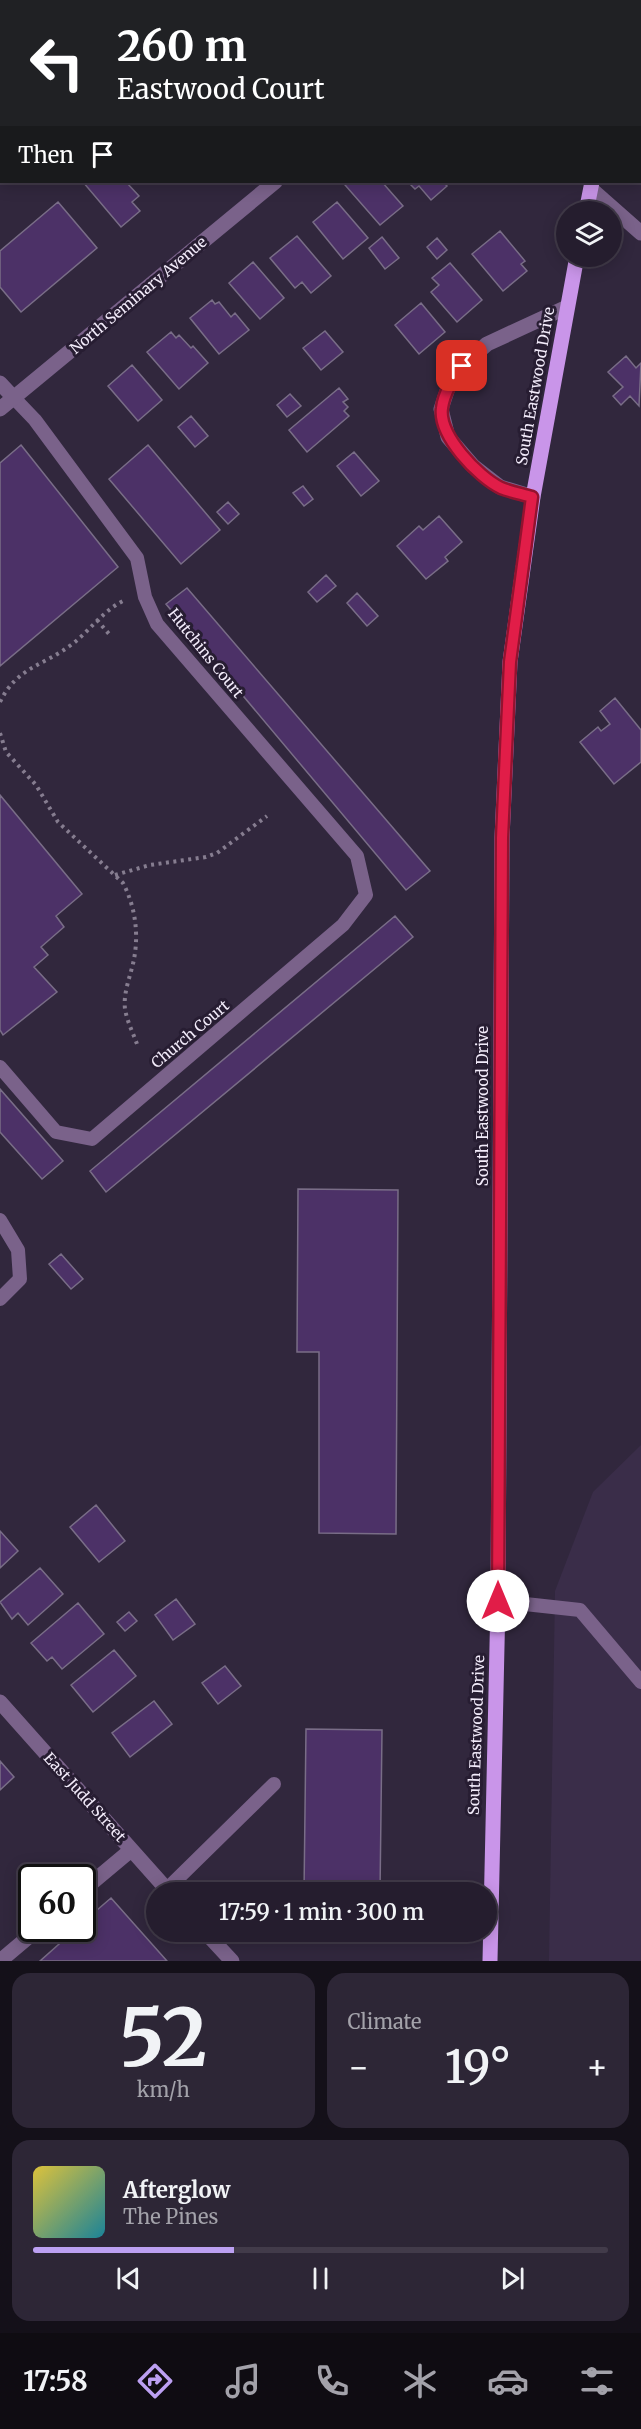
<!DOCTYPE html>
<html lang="en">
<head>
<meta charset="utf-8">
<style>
  :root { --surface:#251d2e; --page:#2d2636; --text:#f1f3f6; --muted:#a3a2aa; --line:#423b4a; --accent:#bca0f2 }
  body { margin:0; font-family:Merriweather,serif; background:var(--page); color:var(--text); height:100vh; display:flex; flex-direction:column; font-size:22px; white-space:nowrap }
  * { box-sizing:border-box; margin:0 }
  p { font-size:20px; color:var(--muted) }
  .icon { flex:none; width:33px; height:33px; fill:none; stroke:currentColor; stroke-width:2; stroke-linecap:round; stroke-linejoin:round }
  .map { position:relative; height:1961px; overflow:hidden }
  .panel { display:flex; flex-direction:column; gap:12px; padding:12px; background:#141019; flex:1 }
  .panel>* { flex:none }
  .guide { position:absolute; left:0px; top:0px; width:642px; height:183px; box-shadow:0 3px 15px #0003,0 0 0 2px var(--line); background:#202124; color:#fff; overflow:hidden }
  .buttons { position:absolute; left:556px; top:201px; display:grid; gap:12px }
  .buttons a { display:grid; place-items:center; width:66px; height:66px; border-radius:50%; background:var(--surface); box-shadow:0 3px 15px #0003,0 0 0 2px var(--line); font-size:30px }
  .speed { position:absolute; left:18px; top:1864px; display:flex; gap:12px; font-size:30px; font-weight:700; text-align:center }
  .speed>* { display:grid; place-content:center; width:78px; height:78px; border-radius:50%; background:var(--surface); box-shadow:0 3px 15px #0003,0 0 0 2px var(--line); line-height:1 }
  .speed .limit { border:3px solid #111; border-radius:9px; background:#fff; color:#111 }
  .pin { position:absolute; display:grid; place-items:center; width:51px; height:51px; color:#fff; margin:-26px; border-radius:12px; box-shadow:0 3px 9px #0006 }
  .me { position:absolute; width:66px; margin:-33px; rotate:0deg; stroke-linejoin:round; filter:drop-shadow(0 0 4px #0008) }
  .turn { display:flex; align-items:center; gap:21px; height:126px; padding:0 18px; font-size:27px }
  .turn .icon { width:78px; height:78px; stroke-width:2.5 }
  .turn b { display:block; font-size:42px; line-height:51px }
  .then { display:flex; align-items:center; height:57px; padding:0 18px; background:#0003; gap:12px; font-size:22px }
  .big { font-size:45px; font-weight:600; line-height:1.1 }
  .panel .widget { flex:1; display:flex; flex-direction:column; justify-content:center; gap:9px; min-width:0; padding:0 21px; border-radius:18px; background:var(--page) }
  .panel .dial { align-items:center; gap:0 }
  .dial b { font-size:78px; line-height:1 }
  .song { display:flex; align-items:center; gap:18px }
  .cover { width:72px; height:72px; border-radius:9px; background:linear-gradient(135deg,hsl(50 70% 55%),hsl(190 70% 35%)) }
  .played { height:6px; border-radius:3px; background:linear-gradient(90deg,var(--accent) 35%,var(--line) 35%) }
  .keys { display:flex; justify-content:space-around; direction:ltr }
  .heat { display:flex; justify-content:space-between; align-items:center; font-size:33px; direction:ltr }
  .panel .tiles { flex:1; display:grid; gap:12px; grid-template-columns:1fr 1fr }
  .widget:last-child { grid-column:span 2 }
  .trip { position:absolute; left:146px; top:1882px; width:351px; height:60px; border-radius:30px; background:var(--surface); box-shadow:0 3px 15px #0003,0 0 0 2px var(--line); font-weight:600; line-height:60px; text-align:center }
  .tabs { display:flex; height:96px; justify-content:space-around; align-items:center; background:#0f0c12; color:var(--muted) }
  .tabs .icon { width:42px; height:42px }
  .tabs .current { color:var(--accent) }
  .tabs b { font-size:27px; color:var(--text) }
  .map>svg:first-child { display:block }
  .built { fill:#3a2d49 }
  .building { fill:#4c3167; stroke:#796d87; stroke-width:1.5 }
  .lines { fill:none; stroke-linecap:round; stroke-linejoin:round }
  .path { stroke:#867d90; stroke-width:4; stroke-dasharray:3 4.5; stroke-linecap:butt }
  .service { stroke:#7a628a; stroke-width:14 }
  .minor { stroke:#7a628a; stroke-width:15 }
  .primary { stroke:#c995e9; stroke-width:15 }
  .route-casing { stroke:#92132f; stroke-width:15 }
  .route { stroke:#e11d48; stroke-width:10 }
  .labels { text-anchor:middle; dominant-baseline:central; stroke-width:6; stroke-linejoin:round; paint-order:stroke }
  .street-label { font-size:15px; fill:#f2ebfa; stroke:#271d32 }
</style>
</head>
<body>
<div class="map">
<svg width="641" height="1961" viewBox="0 0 641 1961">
  <rect width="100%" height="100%" fill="#31273d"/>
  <!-- built -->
  <path class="built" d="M641 1445V1961H549L555 1591 593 1492Z"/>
  <!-- building -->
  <path class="building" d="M67 0H95L97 2H68Z
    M293 0H330L331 1 294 2Z
    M377 0H408L406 2Z
    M83 182H126L139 196 132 202 140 211 121 227Z
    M350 182H382L403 206 380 225 345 185Z
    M408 182H443L447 186 431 200 419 186 415 189Z
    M58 202 97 248 21 312 0 287V251Z
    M337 202 368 238 343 259 313 222Z
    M500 231 525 261 521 264 527 271 503 291 472 254Z
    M297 236 331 276 311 293 302 282 295 288 270 258Z
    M382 237 399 258 385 269 369 248Z
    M437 238 447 250 437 259 427 247Z
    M253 262 284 298 260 319 229 283Z
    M450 263 482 300 457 322 431 292 439 285 432 278Z
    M212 300 215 304 219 302 231 317 235 313 249 330 219 354 190 318Z
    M421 303 445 332 419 354 395 325Z
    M325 331 343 352 321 370 303 348Z
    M171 332 176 338 179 335 191 348 193 346 208 363 179 389 147 352Z
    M626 356 636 368 641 363 639 406 630 396 621 405 613 396 623 387 608 372Z
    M132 365 162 400 138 421 108 386Z
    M339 388 348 399 343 402 348 407 344 411 349 416 307 452 289 430Z
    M290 394 301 406 287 417 277 405Z
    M191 416 208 436 195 447 178 427Z
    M21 445 118 567 0 666V463Z
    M148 445 220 530 181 564 109 479Z
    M354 452 379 481 361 496 337 466Z
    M303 486 313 499 304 506 293 493Z
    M228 502 239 514 228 524 217 512Z
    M439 516 462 542 445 557 448 561 426 579 397 546 419 526 423 530Z
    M326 575 336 586 317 602 308 592Z
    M187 588 430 871 406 890 166 604Z
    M357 593 378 616 367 626 347 603Z
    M615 698 641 730V762L614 784 580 742 598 727 601 731 610 724 600 711Z
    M0 795 82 894 56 916 64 927 41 947 48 955 34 967 57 992 3 1035 0 1030Z
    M395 916 413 937 106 1192 90 1171Z
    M0 1089 63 1161 42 1179 0 1132Z
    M298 1189 398 1190 396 1534 319 1533V1352H297Z
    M61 1254 83 1279 71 1289 49 1264Z
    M96 1505 125 1541 99 1562 70 1527Z
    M0 1531 18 1551 0 1568Z
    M40 1568 63 1594 28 1625 18 1613 12 1619 0 1602Z
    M176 1599 195 1624 173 1640 155 1615Z
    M78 1603 104 1634 62 1669 52 1657 47 1661 31 1643Z
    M129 1612 137 1621 125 1631 117 1622Z
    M114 1650 136 1676 93 1712 71 1685Z
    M225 1666 241 1686 218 1704 202 1683Z
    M154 1701 172 1724 130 1757 112 1733Z
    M306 1729 382 1730 380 1893H304Z
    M0 1761 14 1777 0 1790Z
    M111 1898 167 1961H40L76 1929H82V1923Z"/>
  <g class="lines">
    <!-- path -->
    <path class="path" d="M97 620 109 634
      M0 702C17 667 43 666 71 645 90 631 103 610 125 600
      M0 733 6 752 36 785 58 822 123 883C135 906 139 933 134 959 131 975 123 992 125 1009 127 1021 133 1033 137 1044
      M115 875 150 865 206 857 217 853 267 816"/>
    <!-- service -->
    <path class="service" d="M0 1067 56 1132 92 1139 343 925 366 895 357 856 157 624 145 597 137 558 35 420 13 397
      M0 1220 18 1250 20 1279 0 1299
      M498 1601 580 1610 641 1682
      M167 1889 274 1784"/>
    <!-- minor -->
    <path class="minor" d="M493 2 495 0
      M591 189 641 233
      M0 383 13 397
      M0 409 275 182
      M533 497 500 487 473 466 448 437 441 409 448 388 462 366 487 344 567 307
      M0 1702 170 1893
      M82 1891 131 1850
      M205 1932 232 1961
      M0 1961 38 1929"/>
    <!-- primary -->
    <path class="primary" d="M635 2 636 0
      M586 212 592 182
      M490 1961 498 1601 502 838 510 662 533 497 577 256"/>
  </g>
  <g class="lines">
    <!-- route casing -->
    <g class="route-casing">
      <path id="route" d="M462 366C454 378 444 392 442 408 438 435 478 477 501 488 511 492 522 494 532 497L510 662 502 838 498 1601"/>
    </g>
    <!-- route -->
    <use href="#route" class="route"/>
  </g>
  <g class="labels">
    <!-- street labels -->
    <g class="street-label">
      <text transform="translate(138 295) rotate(-40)">North Seminary Avenue</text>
      <text transform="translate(535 386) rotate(-80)">South Eastwood Drive</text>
      <text transform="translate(206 653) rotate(51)">Hutchins Court</text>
      <text transform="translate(190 1034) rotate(-40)">Church Court</text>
      <text transform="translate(482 1106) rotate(-90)">South Eastwood Drive</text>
      <text transform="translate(476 1735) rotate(-88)">South Eastwood Drive</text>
      <text transform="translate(85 1797) rotate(48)">East Judd Street</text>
    </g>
  </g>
</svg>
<div class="buttons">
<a><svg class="icon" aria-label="layers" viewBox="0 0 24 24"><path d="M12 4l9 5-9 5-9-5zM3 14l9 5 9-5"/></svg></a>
</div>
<div class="speed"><div class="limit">60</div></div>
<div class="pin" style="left:462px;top:366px;background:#d93025"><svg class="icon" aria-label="arrive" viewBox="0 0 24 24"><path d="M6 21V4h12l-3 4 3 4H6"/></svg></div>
<svg class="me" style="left:498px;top:1601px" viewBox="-20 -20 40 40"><circle r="19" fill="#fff"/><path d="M0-13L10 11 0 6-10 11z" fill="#e11d48"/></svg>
<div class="trip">17:59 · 1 min · 300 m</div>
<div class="guide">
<div class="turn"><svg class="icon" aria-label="left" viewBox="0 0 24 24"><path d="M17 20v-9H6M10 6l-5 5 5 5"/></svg><div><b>260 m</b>Eastwood Court</div></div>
<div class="then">Then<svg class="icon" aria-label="arrive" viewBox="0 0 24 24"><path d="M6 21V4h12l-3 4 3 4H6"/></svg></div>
</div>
</div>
<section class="panel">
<div class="tiles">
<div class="widget dial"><b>52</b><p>km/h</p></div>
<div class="widget"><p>Climate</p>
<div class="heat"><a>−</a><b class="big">19°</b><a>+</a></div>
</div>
<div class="widget">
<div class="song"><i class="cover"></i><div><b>Afterglow</b><p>The Pines</p></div></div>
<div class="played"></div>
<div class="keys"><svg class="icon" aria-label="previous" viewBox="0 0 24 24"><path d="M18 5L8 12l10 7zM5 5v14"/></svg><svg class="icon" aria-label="pause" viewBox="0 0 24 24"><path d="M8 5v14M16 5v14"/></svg><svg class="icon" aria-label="next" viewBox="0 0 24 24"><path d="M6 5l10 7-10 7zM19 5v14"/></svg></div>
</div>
</div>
</section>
<nav class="tabs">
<b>17:58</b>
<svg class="icon current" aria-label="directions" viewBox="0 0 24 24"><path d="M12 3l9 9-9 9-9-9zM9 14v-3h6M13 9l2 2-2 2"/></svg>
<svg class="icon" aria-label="music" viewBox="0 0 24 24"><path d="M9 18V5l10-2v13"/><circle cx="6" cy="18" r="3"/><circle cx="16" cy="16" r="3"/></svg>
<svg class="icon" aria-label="phone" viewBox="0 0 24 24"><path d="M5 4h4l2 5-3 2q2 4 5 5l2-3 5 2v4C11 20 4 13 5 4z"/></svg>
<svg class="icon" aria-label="climate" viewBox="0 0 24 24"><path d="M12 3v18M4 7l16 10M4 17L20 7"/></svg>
<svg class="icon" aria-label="car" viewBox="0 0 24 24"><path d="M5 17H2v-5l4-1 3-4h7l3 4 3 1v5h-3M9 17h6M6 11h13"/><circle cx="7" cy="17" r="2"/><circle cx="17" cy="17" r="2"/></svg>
<svg class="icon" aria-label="filters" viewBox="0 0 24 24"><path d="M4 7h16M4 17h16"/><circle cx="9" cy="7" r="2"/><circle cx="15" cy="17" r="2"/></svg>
</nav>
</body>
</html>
